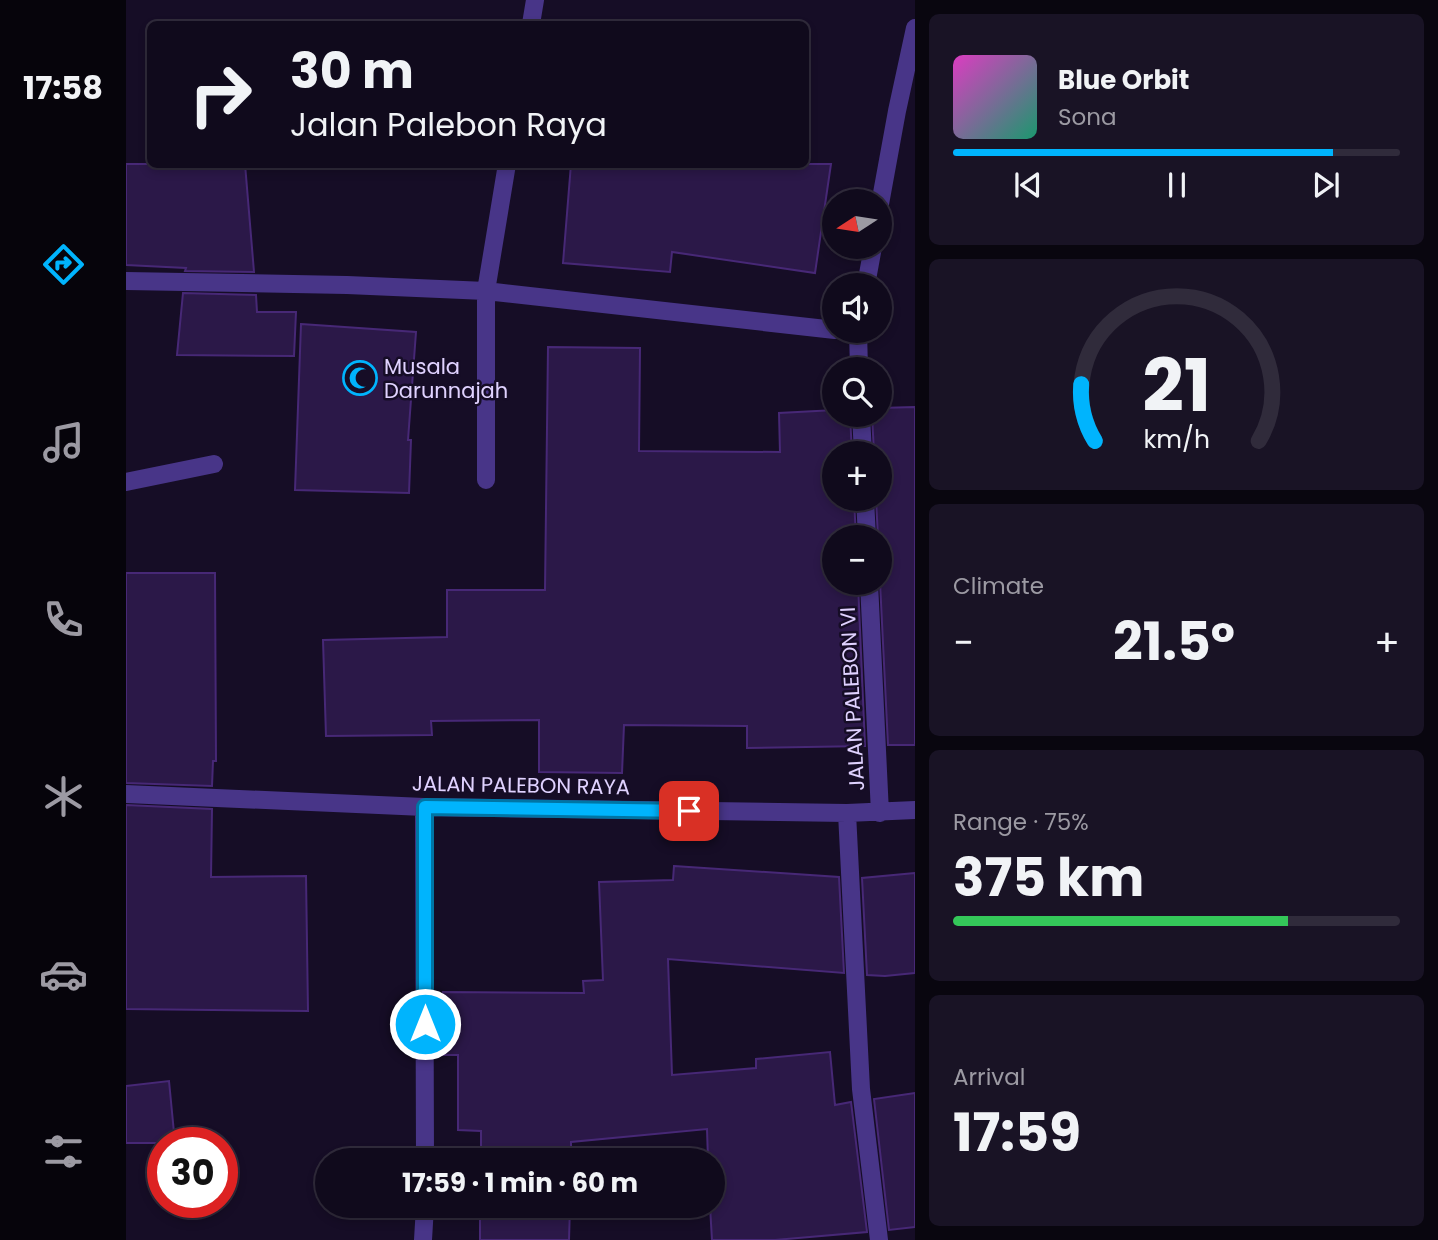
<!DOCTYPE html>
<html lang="en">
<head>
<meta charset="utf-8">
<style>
  :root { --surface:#100a1c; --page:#191325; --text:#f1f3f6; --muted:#9c9aa3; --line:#302b3b; --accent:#00b4fd }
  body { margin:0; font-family:Poppins,sans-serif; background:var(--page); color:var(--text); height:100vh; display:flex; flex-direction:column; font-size:26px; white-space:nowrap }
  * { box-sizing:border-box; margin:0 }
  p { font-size:23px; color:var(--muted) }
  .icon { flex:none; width:38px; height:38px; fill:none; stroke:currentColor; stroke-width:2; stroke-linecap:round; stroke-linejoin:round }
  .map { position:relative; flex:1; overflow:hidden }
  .sheet { display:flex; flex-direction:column; gap:14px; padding:14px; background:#09060f; width:523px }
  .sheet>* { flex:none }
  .banner { position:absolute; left:21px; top:21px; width:662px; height:147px; border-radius:10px; box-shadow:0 4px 10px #0003,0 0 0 2px var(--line); background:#100a1c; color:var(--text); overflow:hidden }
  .needle { width:46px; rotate:258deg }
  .fabs { position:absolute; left:696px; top:189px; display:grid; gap:14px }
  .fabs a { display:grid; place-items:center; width:70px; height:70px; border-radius:50%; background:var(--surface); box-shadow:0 4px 10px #0003,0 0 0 2px var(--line); font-size:35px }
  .speed { position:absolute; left:21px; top:1127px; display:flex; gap:14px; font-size:35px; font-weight:700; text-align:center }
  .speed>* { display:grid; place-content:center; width:91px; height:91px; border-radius:50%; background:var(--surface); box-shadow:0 4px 10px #0003,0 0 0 2px var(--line); line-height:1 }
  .speed .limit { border:10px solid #d22; background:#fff; color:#111 }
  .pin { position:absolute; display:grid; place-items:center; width:60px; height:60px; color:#fff; margin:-30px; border-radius:14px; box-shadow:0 4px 10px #0006 }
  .me { position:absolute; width:77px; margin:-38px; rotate:0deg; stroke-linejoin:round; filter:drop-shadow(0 0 5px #0008) }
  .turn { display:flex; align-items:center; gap:24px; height:147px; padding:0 28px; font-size:32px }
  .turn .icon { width:91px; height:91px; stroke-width:2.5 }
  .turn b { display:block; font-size:49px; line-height:60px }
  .big { font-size:52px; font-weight:700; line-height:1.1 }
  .sheet .card { flex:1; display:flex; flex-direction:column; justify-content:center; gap:10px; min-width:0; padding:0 24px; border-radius:10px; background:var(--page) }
  .sheet .dial { align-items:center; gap:0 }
  .dial svg { height:182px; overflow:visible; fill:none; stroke:var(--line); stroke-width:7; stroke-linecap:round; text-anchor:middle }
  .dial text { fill:var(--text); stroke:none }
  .song { display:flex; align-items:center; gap:21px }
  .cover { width:84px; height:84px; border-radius:10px; background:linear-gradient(135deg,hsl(310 70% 55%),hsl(160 70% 35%)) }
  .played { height:7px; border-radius:4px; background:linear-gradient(90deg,var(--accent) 85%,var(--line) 85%) }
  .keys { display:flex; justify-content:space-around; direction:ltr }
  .heat { display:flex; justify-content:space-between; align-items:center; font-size:38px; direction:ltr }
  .charge { height:10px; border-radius:5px; background:linear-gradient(90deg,#34c759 75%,var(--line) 0) }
  .trip { position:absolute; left:189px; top:1148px; width:410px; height:70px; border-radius:35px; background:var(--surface); box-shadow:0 4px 10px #0003,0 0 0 2px var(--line); font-weight:700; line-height:70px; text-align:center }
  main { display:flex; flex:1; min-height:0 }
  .tab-bar { display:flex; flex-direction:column; width:126px; justify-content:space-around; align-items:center; background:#06040b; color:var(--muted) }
  .tab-bar .icon { width:49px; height:49px }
  .tab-bar .active { color:var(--accent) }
  .tab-bar b { font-size:32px; color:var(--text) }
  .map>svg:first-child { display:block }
  .building { fill:#2b1848; stroke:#472876; stroke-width:2 }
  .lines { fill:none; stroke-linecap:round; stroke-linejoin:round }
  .minor { stroke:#483588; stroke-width:18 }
  .route-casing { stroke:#0075a4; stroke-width:18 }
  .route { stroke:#00b4fd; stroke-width:12 }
  .labels { text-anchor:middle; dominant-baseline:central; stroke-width:5; stroke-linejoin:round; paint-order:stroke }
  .poi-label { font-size:21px; fill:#e0d2ff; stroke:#160d26; text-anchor:start }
  .street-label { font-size:21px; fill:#e0d2ff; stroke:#160d26 }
</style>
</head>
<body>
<main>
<nav class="tab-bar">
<b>17:58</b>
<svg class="icon active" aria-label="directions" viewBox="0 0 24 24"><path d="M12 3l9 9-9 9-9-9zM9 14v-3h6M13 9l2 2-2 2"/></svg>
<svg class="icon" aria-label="music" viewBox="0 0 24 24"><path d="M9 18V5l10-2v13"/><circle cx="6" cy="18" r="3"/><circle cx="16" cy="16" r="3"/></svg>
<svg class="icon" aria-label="phone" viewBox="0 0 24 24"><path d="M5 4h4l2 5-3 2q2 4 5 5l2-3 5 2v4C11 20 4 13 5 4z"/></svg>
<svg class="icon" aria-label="climate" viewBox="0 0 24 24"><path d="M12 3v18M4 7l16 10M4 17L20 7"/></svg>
<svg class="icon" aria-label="car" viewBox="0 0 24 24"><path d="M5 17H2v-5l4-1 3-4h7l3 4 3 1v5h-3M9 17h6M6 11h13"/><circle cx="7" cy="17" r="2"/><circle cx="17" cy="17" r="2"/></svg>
<svg class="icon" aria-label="filters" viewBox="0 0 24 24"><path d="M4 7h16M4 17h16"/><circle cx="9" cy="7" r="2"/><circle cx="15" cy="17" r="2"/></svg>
</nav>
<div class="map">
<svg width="789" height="1240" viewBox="0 0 789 1240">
  <rect width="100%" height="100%" fill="#160d26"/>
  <!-- building -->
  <path class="building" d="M0 164H119L128 272 59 271 60 268 0 265Z
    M445 164H705L689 273 546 252 544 272 437 263Z
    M57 293 130 295 131 312H170L168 356 51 355Z
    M175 324 290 332 282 440H285L283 493 169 490Z
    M422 347 514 348 513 451 654 452 653 413 709 410V415H724L726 453H709V499H728L730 537H709V583H732L739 746 621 748V726L498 725 496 773 413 772V720L305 721 306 735 200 736 197 640 321 637V590H419Z
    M789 407V745H762L754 582V537H752L750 499H754V453H748L746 415H754V408Z
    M0 573H89L90 761H87L86 786 0 783Z
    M0 805 86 809 85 877 180 876 182 1011 0 1009Z
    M548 866 713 877 718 973 542 959 546 1075 630 1068V1059L704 1052 709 1105 725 1102 741 1232 649 1240H586L584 1206H586V1160H582L581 1129 445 1142V1160H355V1131L332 1130V1055H317V992L458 993 457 981 477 980 473 882 547 880Z
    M789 873V973L759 976 741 975 736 878Z
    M43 1081 49 1143H0V1086Z
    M789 1093V1227L763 1230 748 1099Z
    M354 1206H444L443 1240H354Z"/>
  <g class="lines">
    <!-- minor -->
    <path class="minor" d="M405 24 409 0
      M754 204 771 111 789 28
      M0 281 221 285 360 291 709 330
      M740 285 747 247
      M732 331 733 369
      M735 415 737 453
      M360 480V291L381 164
      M0 482 88 464
      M739 499 741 537
      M743 583 754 813
      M0 794 298 807 721 813 789 810
      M298 807 299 1160
      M721 813 735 1089 753 1240
      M297 1240 299 1206"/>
  </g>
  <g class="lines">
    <!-- route casing -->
    <g class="route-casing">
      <path id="route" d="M299 1024V807L563 811"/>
    </g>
    <!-- route -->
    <use href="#route" class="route"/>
  </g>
  <!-- icons -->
  <defs>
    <g id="mosque-ring" transform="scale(1.75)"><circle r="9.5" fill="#160d26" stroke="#00b4fd" stroke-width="1.5"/><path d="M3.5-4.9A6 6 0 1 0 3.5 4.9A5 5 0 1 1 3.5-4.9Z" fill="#00b4fd"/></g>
  </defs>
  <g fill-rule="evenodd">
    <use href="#mosque-ring" x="234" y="378"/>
  </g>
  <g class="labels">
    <!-- poi labels -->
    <g class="poi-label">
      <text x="258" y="366">Musala<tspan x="258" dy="24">Darunnajah</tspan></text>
    </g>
    <!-- street labels -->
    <g class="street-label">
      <text transform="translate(726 699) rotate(-93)">JALAN PALEBON VI</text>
      <text transform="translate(395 785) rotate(1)">JALAN PALEBON RAYA</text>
    </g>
  </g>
</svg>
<div class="fabs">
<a><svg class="needle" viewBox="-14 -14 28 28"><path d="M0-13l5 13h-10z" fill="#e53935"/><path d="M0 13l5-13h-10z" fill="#9c9aa3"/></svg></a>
<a><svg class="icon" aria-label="sound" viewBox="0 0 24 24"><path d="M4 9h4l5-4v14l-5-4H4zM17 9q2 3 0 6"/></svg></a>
<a><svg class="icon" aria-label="search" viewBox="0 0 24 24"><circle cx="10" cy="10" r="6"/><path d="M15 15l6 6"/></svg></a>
<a>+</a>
<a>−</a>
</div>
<div class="speed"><div class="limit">30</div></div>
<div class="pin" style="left:563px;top:811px;background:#d93025"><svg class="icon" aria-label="arrive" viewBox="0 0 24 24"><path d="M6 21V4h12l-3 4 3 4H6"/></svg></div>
<svg class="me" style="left:299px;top:1024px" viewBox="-20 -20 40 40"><circle r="17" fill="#00b4fd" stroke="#fff" stroke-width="3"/><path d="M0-11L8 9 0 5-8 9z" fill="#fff"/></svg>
<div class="trip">17:59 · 1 min · 60 m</div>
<div class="banner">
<div class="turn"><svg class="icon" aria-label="right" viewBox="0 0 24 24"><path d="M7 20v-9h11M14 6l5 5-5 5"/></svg><div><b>30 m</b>Jalan Palebon Raya</div></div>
</div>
</div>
<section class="sheet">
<div class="card">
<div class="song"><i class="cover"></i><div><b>Blue Orbit</b><p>Sona</p></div></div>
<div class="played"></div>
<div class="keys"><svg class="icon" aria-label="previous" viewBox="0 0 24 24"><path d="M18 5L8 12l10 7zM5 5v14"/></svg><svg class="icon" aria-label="pause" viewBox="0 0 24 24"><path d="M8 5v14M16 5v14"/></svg><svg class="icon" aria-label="next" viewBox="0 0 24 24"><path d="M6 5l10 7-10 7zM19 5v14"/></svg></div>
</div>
<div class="card dial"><svg viewBox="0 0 100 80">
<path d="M14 69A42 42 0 1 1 86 69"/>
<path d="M14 69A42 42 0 0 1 8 44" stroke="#00b4fd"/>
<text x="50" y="56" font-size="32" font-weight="700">21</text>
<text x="50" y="72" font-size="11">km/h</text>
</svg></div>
<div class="card"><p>Climate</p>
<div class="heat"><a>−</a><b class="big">21.5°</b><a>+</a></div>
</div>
<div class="card"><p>Range · 75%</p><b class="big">375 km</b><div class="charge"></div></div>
<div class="card"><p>Arrival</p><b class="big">17:59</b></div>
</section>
</main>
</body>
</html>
